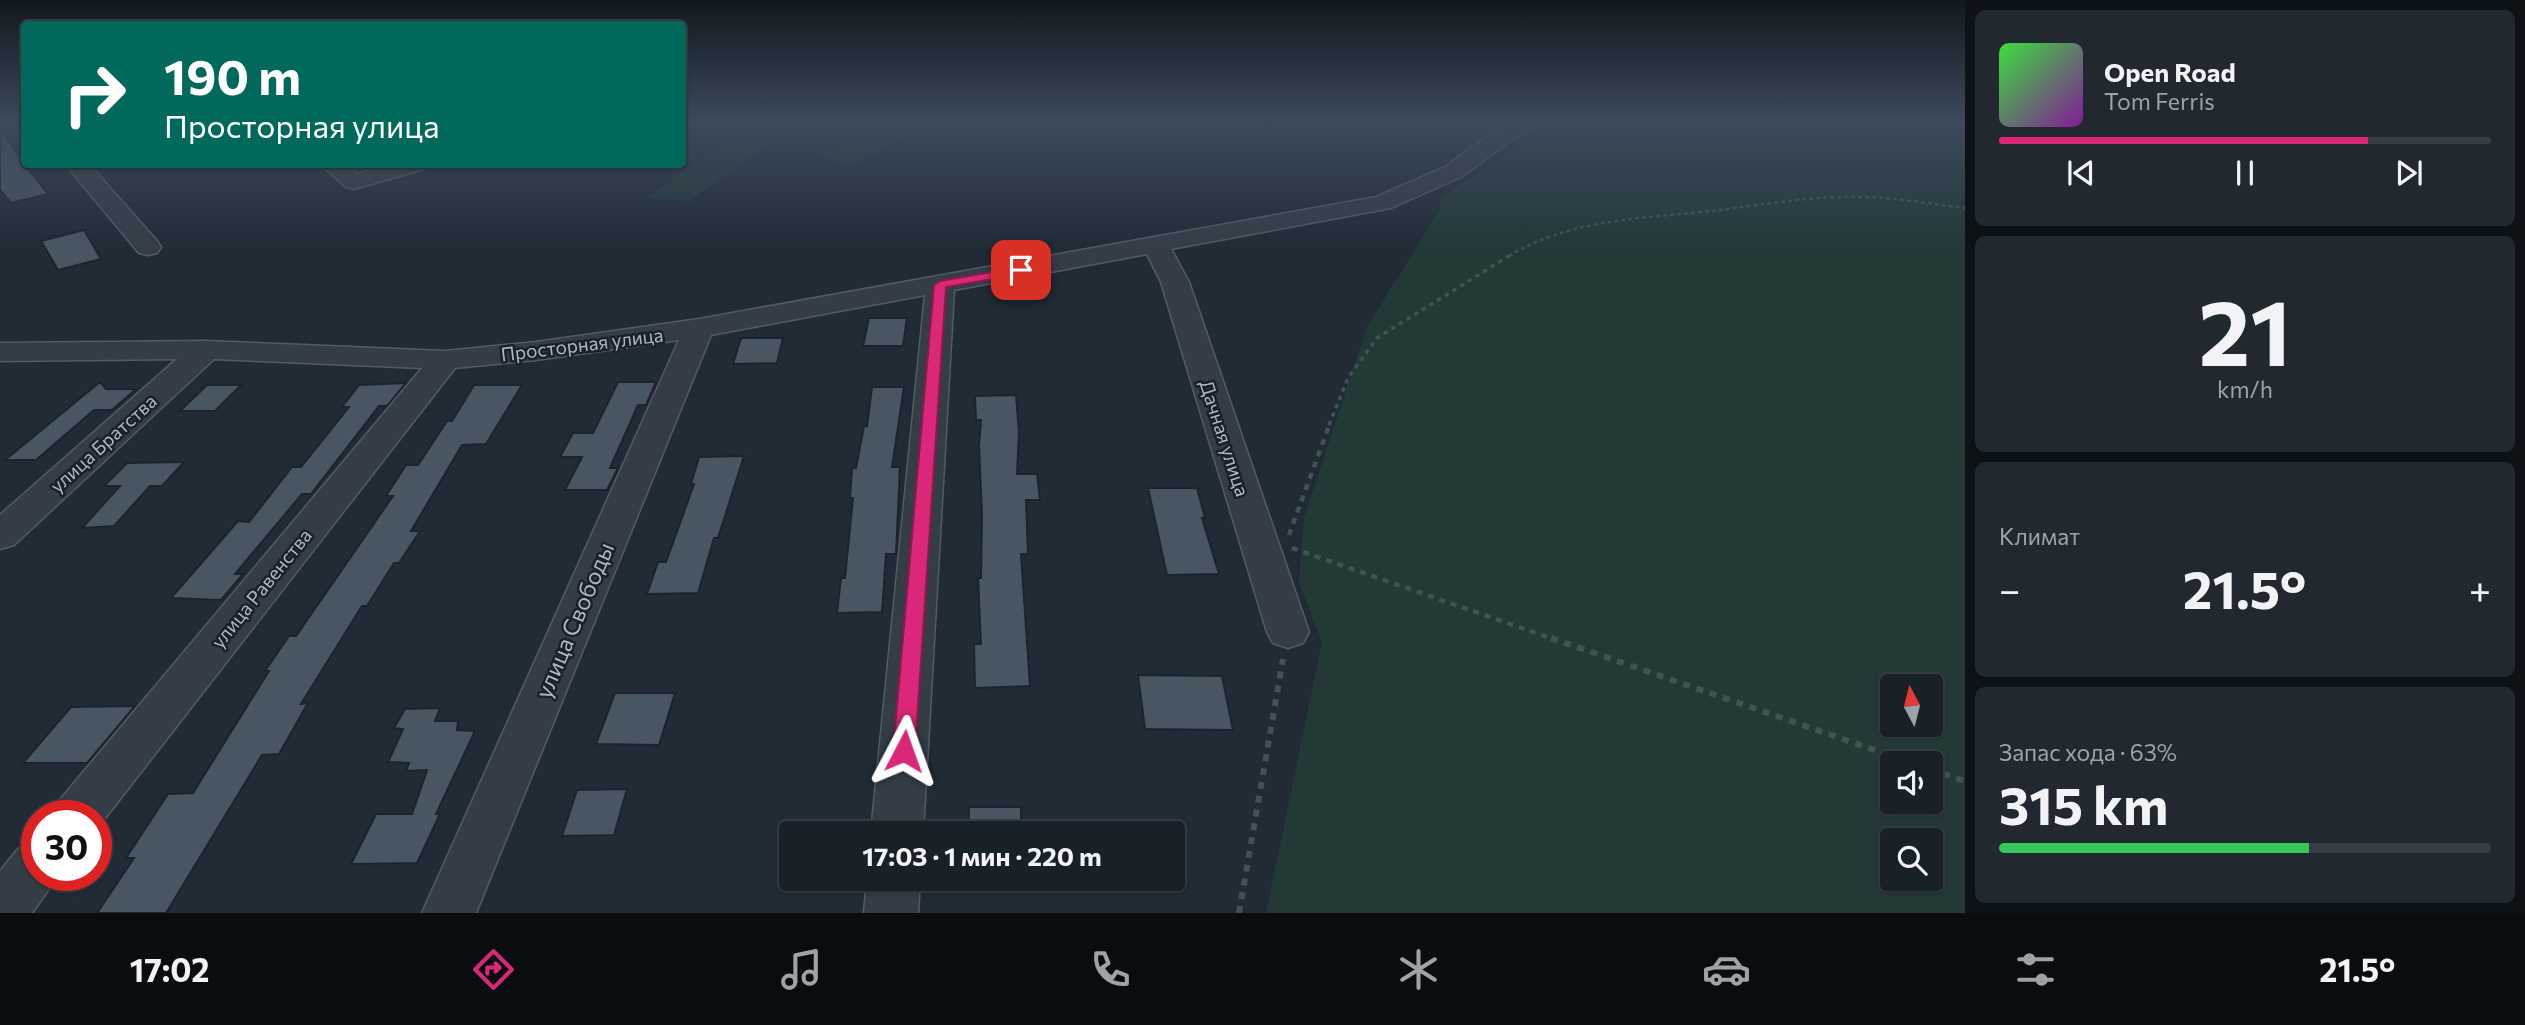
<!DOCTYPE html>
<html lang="ru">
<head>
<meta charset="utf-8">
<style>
  :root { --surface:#182028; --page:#212830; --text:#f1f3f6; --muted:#9fa3a8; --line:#363e45; --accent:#db2777 }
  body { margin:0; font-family:Commissioner,sans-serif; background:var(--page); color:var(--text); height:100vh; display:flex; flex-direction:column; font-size:26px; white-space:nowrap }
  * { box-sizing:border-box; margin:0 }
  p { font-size:23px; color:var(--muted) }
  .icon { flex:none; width:38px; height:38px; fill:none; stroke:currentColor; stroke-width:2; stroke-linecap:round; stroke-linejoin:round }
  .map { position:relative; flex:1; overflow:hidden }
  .side { display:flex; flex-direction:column; gap:10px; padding:10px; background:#0d1216; width:560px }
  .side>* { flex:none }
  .hud { position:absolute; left:21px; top:21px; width:665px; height:147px; border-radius:7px; box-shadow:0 2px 5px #0004,0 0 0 2px var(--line); background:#00695c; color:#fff; overflow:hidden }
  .needle { width:46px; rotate:353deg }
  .controls { position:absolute; left:1880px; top:674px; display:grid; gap:14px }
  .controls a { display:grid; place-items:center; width:63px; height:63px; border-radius:7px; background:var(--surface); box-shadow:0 2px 5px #0004,0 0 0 2px var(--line); font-size:35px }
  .speed { position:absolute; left:21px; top:800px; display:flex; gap:14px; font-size:35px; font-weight:700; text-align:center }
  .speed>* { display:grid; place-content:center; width:91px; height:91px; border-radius:50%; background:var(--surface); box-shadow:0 2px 5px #0004,0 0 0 2px var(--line); line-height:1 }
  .speed .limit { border:10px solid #d22; background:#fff; color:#111 }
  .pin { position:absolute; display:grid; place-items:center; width:60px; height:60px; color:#fff; margin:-30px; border-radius:14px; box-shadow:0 4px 10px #0006 }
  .me { position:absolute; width:77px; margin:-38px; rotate:4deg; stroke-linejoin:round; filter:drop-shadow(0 0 5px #0008) }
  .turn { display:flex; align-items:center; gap:24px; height:147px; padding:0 28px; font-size:32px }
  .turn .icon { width:91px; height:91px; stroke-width:2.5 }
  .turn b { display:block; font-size:49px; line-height:60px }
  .big { font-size:52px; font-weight:700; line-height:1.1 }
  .side .widget { flex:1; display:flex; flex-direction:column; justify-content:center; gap:10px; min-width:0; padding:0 24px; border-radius:10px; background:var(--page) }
  .side .dial { align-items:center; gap:0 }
  .dial b { font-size:91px; line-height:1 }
  .song { display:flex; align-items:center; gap:21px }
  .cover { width:84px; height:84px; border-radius:10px; background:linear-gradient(135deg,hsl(120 70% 55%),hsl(290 70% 35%)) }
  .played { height:7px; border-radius:4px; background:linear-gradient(90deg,var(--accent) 75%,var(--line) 75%) }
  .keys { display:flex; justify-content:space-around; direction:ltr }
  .heat { display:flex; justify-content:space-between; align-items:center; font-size:38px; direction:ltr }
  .charge { height:10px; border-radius:5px; background:linear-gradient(90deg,#34c759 63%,var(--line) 0) }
  .trip { position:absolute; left:779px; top:821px; width:406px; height:70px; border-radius:7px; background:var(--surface); box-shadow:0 2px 5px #0004,0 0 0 2px var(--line); font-weight:700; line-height:70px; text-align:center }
  .menu { display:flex; height:112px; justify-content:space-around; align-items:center; background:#0a0d10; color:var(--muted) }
  .menu .icon { width:49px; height:49px }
  .menu .selected { color:var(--accent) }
  .menu b { font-size:32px; color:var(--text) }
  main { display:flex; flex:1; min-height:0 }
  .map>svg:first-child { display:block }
  .green { fill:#233837; fill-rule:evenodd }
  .building { fill:#485661; stroke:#1b242c; stroke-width:2 }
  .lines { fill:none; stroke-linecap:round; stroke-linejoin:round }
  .minor-casing { stroke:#515b64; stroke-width:3 }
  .path-far3 { stroke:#405353; stroke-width:2.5; stroke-dasharray:3.5 3.5; stroke-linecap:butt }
  .path-far2 { stroke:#405353; stroke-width:3.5; stroke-dasharray:4.5 4.5; stroke-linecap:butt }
  .path-far1 { stroke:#405353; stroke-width:4.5; stroke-dasharray:6 6; stroke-linecap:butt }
  .path { stroke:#405353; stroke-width:6; stroke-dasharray:7 7; stroke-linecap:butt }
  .minor { fill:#343d46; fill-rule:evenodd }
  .route { fill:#db2777; stroke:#8e194d; stroke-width:2 }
  .labels { text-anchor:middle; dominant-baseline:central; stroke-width:5; stroke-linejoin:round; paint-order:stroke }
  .street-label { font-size:19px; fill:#aeb8c3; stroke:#19222a }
  .near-street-label { font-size:23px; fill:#aeb8c3; stroke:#19222a }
</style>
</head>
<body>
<main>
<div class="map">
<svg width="1965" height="913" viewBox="0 0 1965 913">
  <rect width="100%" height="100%" fill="#202b35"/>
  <!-- green -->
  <path class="green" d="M753 122H800L690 201 646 198Z
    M890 122H930L850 167 817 153Z
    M1600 122H1965V913H1266L1322 642 1299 583 1304 517 1367 327 1438 212 1442 197 1518 146ZM1930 686V724H1892V686ZM1930 763V802H1892V763ZM1930 840V878H1892V840Z"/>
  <!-- building -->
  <path class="building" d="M0 128 24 164 48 194 11 203 0 190Z
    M84 230 101 259 58 270 41 241Z
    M869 318H907L903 346H863Z
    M741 338H783L777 363 733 364Z
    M100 382 106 389H136L112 410H94L36 460H5Z
    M618 382H656L646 405H638L610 468H618L607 490H565L582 457H560L573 433H593Z
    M406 383 387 406H379L311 494H302L235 574H243L221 600 171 598 238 521 249 522 292 467H301L349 407H342L359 385Z
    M207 385H241L215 411H180Z
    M474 385H522L486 444 462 445 411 531H420L399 563H394L367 606H362L301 704 308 703 279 754 262 755 166 913H97L134 858H126L168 794 193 793 269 671H265L289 636H296L393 496H386L406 465H418L447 421H452Z
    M872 387H904L892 467H900L896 554H886L882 612 837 613 841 578H845L853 498H850L852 468H856L864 426H867Z
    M1016 395 1019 432 1017 474H1037L1040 500H1026L1028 554H1021L1030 686 975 688 974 644H981L978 578H981L982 514 979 446 981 420H976L975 396Z
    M744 456 718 538H714L698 593 647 594 658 562H666L694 484H691L699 457Z
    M184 462 162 486H150L114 526 82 528 120 486H104L127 463Z
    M1148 488H1197L1205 518H1202L1219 574 1167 575Z
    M1138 675 1222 676 1233 730 1145 729Z
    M615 693H675L659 745 596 744Z
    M135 706 87 763H23L71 707Z
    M440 708 435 721H458L457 730 475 731 436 814H440L417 863 351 864 376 814H412L427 770 406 771 409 763 388 762 403 729 394 728 405 709Z
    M627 789 614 835 562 836 577 790Z
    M969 807H1021V833H968Z"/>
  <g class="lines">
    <!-- minor casing -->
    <g class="minor-casing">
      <path id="minor" d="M1516 122H1542L1502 147 1461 177 1391 208 1171 249 1189 282 1309 632 1303 643 1288 648 1273 643 1267 632 1161 282 1147 254 954 290 923 833H871L925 295 711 335 476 913H422L679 340 536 360 455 368 96 830V816H52L59 801 422 368 214 359 14 545 0 549V515L177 359 0 361V343L206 341 445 351 536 342 699 319 1376 197 1445 167 1486 137Z
        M65 164H89L157 241 161 247 157 253 148 255 139 253Z
        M320 164H346L358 174 390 164H427L424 169 354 189 346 187Z
        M37 842V875H59L32 913H0V871L18 849Z
        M867 878H920L918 913H864Z"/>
    </g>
    <!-- path-far3 -->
    <path class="path-far3" d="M1509 256C1570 218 1651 218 1721 210 1768 204 1817 195 1864 197 1898 198 1932 204 1965 208"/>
    <!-- path-far2 -->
    <path class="path-far2" d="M1329 425 1348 378 1377 338 1512 254"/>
    <!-- path-far1 -->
    <path class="path-far1" d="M1289 535 1330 423
      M1292 548 1556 640"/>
    <!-- path -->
    <path class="path" d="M1551 638 1912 763
      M1930 769 1965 781
      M1239 913 1283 659"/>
    <!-- minor -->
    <use href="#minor" class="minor"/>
  </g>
  <!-- sky -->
  <linearGradient id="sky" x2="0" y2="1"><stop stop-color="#12181d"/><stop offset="0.49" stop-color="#3c4a5c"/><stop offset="1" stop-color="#3c4a5c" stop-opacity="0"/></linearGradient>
  <rect width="1965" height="250" fill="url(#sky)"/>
  <!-- route -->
  <path class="route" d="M1021 267 1027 270 1026 273 946 287 915 751 911 757 904 760 896 757 893 751 934 285 940 281Z"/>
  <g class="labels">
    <!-- street labels -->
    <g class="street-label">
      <text transform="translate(582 344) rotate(-7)">Просторная улица</text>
      <text transform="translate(1225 438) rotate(72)">Дачная улица</text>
      <text transform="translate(103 443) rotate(-42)">улица Братства</text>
      <text transform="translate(261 588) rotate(-51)">улица Равенства</text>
    </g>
    <!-- near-street labels -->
    <g class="near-street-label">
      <text transform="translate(574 620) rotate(-67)">улица Свободы</text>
    </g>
  </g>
</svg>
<div class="controls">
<a><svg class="needle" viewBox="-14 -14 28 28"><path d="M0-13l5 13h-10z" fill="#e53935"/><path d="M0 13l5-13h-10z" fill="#9fa3a8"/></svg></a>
<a><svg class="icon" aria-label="sound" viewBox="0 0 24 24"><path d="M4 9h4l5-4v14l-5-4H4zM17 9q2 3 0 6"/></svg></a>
<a><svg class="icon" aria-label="search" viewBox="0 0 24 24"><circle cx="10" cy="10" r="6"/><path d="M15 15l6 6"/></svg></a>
</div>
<div class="speed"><div class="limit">30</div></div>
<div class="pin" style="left:1021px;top:270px;background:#d93025"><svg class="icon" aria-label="arrive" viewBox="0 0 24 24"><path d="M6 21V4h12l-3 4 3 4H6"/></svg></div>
<svg class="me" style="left:904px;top:751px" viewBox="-20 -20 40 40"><path d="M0-17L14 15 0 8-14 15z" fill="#db2777" stroke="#fff" stroke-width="4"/></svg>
<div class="trip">17:03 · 1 мин · 220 m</div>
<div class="hud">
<div class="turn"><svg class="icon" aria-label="right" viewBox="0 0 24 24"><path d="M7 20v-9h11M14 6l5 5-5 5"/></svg><div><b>190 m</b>Просторная улица</div></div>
</div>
</div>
<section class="side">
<div class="widget">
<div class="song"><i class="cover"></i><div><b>Open Road</b><p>Tom Ferris</p></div></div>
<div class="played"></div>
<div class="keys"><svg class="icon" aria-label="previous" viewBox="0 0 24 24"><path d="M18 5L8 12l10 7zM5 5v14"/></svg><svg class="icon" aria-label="pause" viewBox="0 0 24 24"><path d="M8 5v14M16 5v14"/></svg><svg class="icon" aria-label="next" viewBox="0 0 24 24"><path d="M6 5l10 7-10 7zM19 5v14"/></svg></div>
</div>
<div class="widget dial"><b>21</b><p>km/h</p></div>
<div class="widget"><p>Климат</p>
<div class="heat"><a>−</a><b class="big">21.5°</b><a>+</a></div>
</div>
<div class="widget"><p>Запас хода · 63%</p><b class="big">315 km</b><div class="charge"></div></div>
</section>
</main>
<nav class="menu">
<b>17:02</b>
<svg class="icon selected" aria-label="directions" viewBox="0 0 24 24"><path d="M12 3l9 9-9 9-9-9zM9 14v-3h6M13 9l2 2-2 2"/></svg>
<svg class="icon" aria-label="music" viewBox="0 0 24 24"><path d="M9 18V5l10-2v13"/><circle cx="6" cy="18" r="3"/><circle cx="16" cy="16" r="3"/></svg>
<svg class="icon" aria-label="phone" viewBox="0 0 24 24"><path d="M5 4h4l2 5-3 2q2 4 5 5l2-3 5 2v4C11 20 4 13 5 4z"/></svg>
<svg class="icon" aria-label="climate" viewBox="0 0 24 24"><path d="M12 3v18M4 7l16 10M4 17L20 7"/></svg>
<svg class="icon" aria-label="car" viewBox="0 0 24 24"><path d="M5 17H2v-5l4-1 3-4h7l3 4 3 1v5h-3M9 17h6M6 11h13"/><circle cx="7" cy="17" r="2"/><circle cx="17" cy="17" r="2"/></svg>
<svg class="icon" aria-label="filters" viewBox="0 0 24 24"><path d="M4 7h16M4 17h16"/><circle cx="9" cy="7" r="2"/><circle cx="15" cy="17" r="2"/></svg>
<b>21.5°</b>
</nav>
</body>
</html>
